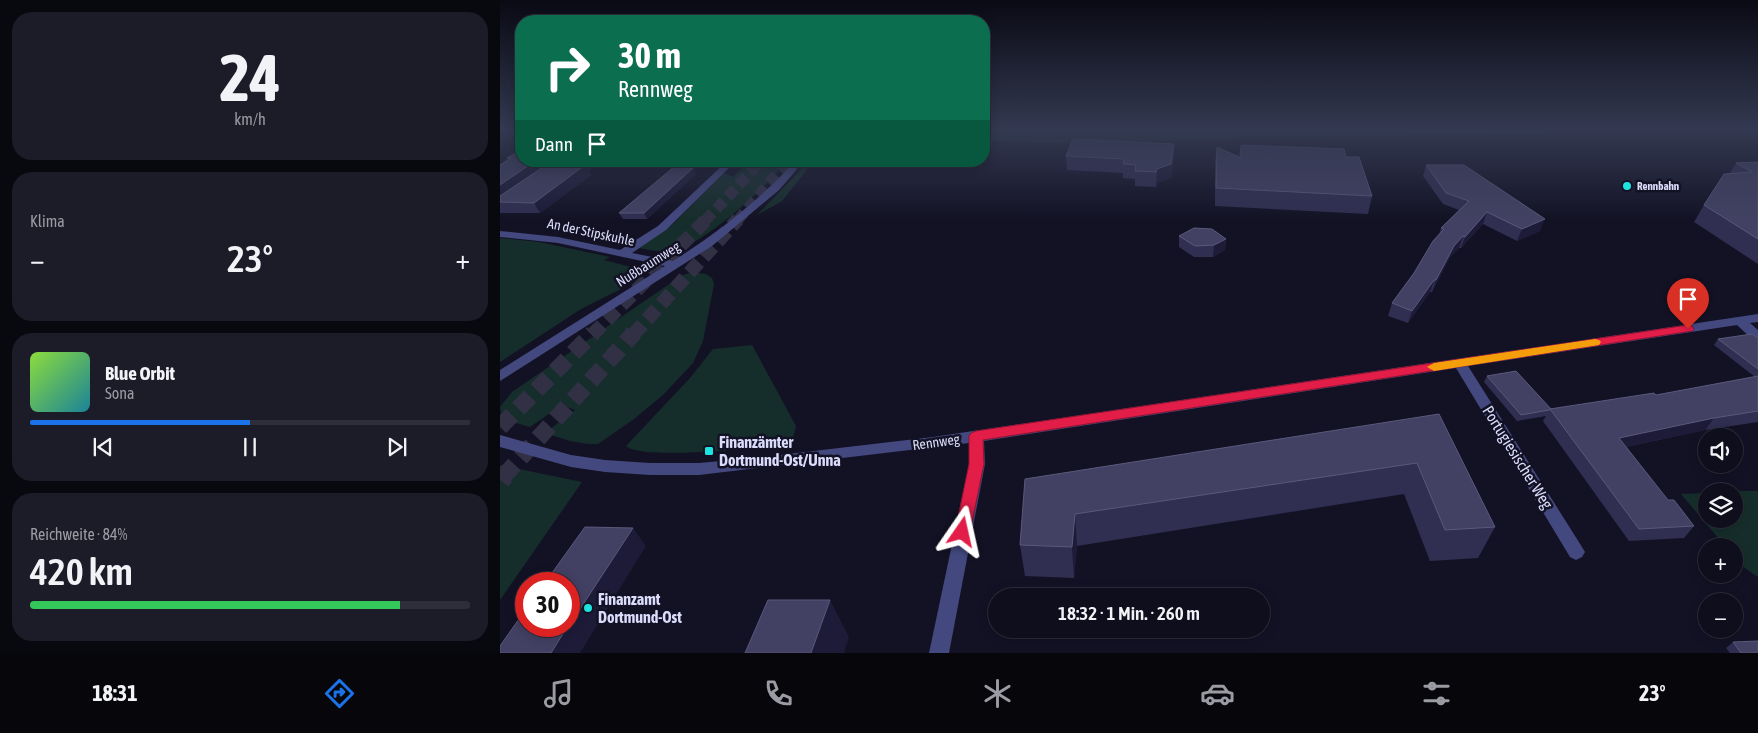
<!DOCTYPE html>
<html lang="de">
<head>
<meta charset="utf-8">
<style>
  :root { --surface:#0e0e1c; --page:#1c1c29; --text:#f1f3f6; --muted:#9b9ca3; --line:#2e2e3b; --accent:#1a73e8 }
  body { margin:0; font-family:"Asap Condensed",sans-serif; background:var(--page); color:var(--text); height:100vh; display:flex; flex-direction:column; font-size:19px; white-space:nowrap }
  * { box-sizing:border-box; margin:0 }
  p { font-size:16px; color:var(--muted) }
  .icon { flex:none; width:28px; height:28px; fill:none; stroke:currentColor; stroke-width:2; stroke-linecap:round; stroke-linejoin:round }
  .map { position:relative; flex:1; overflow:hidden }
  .panel { display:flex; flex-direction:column; gap:12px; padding:12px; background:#08080f; width:500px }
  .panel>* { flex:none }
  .hud { position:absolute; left:15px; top:15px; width:475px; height:152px; border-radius:20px; box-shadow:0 2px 12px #0003,0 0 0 1px var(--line); background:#0b6e4f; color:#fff; overflow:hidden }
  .buttons { position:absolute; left:1198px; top:428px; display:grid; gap:10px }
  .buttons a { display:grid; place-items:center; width:45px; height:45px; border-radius:50%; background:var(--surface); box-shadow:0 2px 12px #0003,0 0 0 1px var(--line); font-size:25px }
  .speed { position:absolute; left:15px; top:572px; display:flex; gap:10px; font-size:25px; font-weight:700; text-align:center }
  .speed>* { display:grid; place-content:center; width:65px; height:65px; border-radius:50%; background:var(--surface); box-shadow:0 2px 12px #0003,0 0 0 1px var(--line); line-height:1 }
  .speed .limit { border:8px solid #d22; background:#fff; color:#111 }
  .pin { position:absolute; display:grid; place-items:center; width:42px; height:42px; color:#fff; margin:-51px -21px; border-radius:50% 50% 50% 0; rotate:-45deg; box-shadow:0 0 5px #0007 }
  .pin .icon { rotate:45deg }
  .me { position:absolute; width:55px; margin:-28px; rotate:11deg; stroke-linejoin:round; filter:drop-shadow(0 0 4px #0008) }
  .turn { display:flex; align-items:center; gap:18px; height:105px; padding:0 20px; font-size:22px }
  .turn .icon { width:65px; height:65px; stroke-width:2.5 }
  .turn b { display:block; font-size:35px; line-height:42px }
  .then { display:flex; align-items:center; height:48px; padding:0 20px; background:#0003; gap:10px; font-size:19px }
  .big { font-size:38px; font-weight:600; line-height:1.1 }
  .panel .card { flex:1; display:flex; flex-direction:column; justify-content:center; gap:8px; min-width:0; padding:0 18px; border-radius:20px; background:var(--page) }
  .panel .dial { align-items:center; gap:0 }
  .dial b { font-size:65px; line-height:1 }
  .song { display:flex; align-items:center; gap:15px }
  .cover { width:60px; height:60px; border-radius:8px; background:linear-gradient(135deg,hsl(90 70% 55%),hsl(190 70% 35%)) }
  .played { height:5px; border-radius:2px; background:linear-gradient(90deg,var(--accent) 50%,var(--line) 50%) }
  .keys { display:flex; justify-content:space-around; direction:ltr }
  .heat { display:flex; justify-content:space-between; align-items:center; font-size:28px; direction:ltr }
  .charge { height:8px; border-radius:4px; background:linear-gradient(90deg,#34c759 84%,var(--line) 0) }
  .trip { position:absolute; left:488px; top:588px; width:282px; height:50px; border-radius:25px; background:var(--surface); box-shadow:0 2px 12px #0003,0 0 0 1px var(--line); font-weight:600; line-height:50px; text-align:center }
  .dock { display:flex; height:80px; justify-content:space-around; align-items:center; background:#06060b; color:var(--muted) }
  .dock .icon { width:35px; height:35px }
  .dock .current { color:var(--accent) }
  .dock b { font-size:22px; color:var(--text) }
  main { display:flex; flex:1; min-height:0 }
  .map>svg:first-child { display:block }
  .green { fill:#162e2b }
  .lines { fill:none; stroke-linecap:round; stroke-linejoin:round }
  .highway-tunnel-far3 { stroke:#313045; stroke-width:11; stroke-dasharray:11 5.5; stroke-linecap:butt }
  .highway-tunnel-far2 { stroke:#313045; stroke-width:14; stroke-dasharray:14 7; stroke-linecap:butt }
  .highway-tunnel-far1 { stroke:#313045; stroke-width:17; stroke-dasharray:17 9; stroke-linecap:butt }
  .highway-tunnel { stroke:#313045; stroke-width:21; stroke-dasharray:21 11; stroke-linecap:butt }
  .minor { fill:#43487f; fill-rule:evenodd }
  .wall { fill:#302e51 }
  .shaded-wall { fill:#1d1b38 }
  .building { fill:#424163; stroke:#5a597b }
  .route { fill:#e11d48; stroke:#92132f }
  .slow { fill:#f59e0b }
  .poi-dot { fill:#1ee4df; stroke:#131225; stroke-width:2 }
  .labels { text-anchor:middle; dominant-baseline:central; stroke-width:5; stroke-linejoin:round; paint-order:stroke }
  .far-poi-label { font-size:11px; font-weight:bold; fill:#dbdbfb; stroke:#131225; text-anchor:start }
  .street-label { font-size:14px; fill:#dbdbfb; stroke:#131225 }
  .near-poi-label { font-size:16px; font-weight:bold; fill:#dbdbfb; stroke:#131225; text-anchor:start }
  .near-street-label { font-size:16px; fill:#dbdbfb; stroke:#131225 }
</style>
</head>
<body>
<main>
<section class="panel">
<div class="card dial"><b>24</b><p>km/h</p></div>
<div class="card"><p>Klima</p>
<div class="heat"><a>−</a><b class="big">23°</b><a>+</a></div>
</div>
<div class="card">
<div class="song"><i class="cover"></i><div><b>Blue Orbit</b><p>Sona</p></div></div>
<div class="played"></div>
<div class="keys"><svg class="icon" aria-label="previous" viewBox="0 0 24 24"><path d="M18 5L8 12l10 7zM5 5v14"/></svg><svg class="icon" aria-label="pause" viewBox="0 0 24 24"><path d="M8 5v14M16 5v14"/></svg><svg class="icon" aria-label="next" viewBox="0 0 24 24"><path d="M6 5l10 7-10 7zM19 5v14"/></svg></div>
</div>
<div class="card"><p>Reichweite · 84%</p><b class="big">420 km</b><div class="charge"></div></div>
</section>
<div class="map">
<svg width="1258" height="653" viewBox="0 0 1258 653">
  <rect width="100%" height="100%" fill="#131225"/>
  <!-- green -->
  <path class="green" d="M484 129H1188L557 143 484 140Z
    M239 161H287C266 187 206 244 173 250 162 253 150 250 139 248L173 224 224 173 233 177 245 165Z
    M307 161H314L282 201 257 215 297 174Z
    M0 238 39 242 110 257 104 260 138 269 132 281 123 288 81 309 0 362Z
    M192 272 206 274 212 278 214 284 203 341 193 363 164 394 134 419 98 444H88L70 441 45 433 75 410 62 405 30 427 2 419 0 407 12 392 181 276Z
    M252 345 296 426 291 444C265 447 142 461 126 446L190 378 213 349Z
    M0 465 82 482 0 600Z
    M1234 491H1258V577C1245 568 1234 563 1234 546H1225L1181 494 1206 493V519H1234Z"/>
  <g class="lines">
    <!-- highway-tunnel-far3 -->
    <path class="highway-tunnel-far3" d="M205 221 261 161
      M237 221 288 161"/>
    <!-- highway-tunnel-far2 -->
    <path class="highway-tunnel-far2" d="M92 335 207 219
      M133 335 238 219"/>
    <!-- highway-tunnel-far1 -->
    <path class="highway-tunnel-far1" d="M0 427 93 333
      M3 477 134 333"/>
    <!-- highway-tunnel -->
    <path class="highway-tunnel" d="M0 480 4 475"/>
    <!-- minor -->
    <path class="minor" d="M227 161H236L166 230 132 253 173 261C217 233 260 200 295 161H304L279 190 212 246 0 381V370L165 266 58 243 0 237V231L58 237 120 250 158 226Z
      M1258 314V322L1250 323 1258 330V341L1253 340 1237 325 968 366 1082 547 1085 552 1082 557 1076 560 1070 557 956 368 484 441 485 464 449 653H429L469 464V443L199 475H150L105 472 71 467 0 447V435L71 455 105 460 150 463H199L254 458 433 437Z"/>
  </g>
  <!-- wall -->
  <path class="wall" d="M741 145 846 157 872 196 868 214 715 206V163L717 147 739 157Z
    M21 150V161H103L89 171 91 175 40 213H0V165L8 160 7 158Z
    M566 156 674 158 671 178 657 183 656 187 635 186V179L623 178V173L567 170Z
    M1258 162V264L1194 222 1204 205 1230 173 1236 163Z
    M926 165 1040 231 1017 241 983 224 961 248H959L950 257 932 292H930L908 323 888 316 892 303 914 273 939 235 941 228 959 210 943 204 923 176Z
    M196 174 147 219H123L119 213Z
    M679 236 726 239 725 250 713 257H694L679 247Z
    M1258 338V422L1205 430 1126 447 1168 500 1194 526 1184 538 1129 541 1043 421 1046 416 1017 421 984 382 987 376 1051 409 1156 395 1255 377 1214 345 1218 339Z
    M939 414 995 527 978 558 930 561 904 494 577 546 574 578 525 576 520 545 525 479Z
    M1233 642 1258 653H1230L1226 648Z"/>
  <!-- shaded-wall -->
  <path class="shaded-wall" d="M674 144V158L671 178 657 183 656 187 657 169Z
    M35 161H55L0 200V185Z
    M84 161H103L89 171 91 175 40 213 34 203Z
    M194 167 196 174 147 219 144 213Z
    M987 212 983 224 961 248 965 237Z
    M1045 219 1040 231 1017 241 1022 229Z
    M963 236 959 248 950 257 932 292 936 280 954 246Z
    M726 239 725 250 713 257 714 245Z
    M934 280 930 292 908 323 912 311Z
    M1214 418 1205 430 1111 450 1119 438Z
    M575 514 577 546 574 578 572 547Z
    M133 528 146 546 80 653H51Z
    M330 600 349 637 344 653H311Z"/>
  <!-- building -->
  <path class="building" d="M573 139 674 144 671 164 657 169 656 172 635 171 636 165 623 164 624 159 566 156Z
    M741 145 844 149 846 157H859L872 196 716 188 717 147 741 158Z
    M21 150V161H35L0 185V165L11 158H7Z
    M52 161H84L78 165H85L34 203 0 202V196Z
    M181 161H188L194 167 144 213H119Z
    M1258 162V239L1204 205 1224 174 1252 172 1236 163Z
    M926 165H964L1045 219 1022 229 987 212 965 237 963 236 954 246 936 280H934L912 311 892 303 914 273 933 241 944 229 941 228 969 201 946 193Z
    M694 228 712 229 726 239 714 245 695 246 679 236Z
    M1252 334 1258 338V369L1218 339Z
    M1016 371 1051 409 1049 410 1021 415 987 376Z
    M1258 376V411L1214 418 1119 438 1168 500H1174L1194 526 1139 529 1050 409 1154 393 1156 395Z
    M939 414 995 527 945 530 917 463 575 514 572 547 520 545 525 479Z
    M85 527 133 528 69 626V584H44Z
    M268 600H330L311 653H245Z
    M26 609V626H68L51 653H0V646Z
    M1258 641V653H1241L1233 642Z"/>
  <!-- sky -->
  <linearGradient id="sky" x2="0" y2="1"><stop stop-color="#0a0a14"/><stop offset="0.59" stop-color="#333951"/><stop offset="1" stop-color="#333951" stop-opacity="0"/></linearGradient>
  <rect width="1258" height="220" fill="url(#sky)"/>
  <!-- route -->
  <path class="route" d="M1188 325 1192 326 1194 329 1192 331 483 440 484 464 470 532 468 537 462 539 457 537 455 532 469 464V436L471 433 476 431Z"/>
  <!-- slow -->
  <path class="slow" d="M1095 339 1099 340 1101 342 1099 345 934 371 927 367 934 363Z"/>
  <!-- markers -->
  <g class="poi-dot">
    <circle cx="1127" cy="186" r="5"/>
    <rect x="204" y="446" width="10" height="10" rx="2.5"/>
    <circle cx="88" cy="608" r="5"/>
  </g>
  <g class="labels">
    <!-- far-poi labels -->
    <g class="far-poi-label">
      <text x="1137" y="186">Rennbahn</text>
    </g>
    <!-- street labels -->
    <g class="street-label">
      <text transform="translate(91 232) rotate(12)">An der Stipskuhle</text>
      <text transform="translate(148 264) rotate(-32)">Nußbaumweg</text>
      <text transform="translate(436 442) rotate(-8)">Rennweg</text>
    </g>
    <!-- near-poi labels -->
    <g class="near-poi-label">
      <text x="219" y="442">Finanzämter<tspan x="219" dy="18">Dortmund-Ost/Unna</tspan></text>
      <text x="98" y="599">Finanzamt<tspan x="98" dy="18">Dortmund-Ost</tspan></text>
    </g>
    <!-- near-street labels -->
    <g class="near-street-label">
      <text transform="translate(1018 457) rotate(58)">Portugiesischer Weg</text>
    </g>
  </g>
</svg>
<div class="buttons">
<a><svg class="icon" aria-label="sound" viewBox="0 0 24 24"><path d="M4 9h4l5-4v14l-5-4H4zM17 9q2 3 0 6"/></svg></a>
<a><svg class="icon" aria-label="layers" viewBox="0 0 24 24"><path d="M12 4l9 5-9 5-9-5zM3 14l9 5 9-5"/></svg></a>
<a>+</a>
<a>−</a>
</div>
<div class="speed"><div class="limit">30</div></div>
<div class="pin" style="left:1188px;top:329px;background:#d93025"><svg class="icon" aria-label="arrive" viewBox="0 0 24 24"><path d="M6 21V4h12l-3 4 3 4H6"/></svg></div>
<svg class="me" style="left:462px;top:532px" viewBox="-20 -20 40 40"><path d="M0-17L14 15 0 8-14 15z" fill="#e11d48" stroke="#fff" stroke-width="4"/></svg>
<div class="trip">18:32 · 1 Min. · 260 m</div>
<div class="hud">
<div class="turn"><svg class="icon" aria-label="right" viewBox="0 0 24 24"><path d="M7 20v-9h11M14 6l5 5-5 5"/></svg><div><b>30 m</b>Rennweg</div></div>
<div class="then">Dann<svg class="icon" aria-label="arrive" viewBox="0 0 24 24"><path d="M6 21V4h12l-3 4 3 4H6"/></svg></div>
</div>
</div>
</main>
<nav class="dock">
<b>18:31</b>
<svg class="icon current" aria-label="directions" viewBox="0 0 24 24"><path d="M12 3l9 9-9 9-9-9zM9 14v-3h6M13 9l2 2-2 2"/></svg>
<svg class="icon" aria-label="music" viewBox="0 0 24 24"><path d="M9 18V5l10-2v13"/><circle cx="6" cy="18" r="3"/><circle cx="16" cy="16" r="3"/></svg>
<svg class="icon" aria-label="phone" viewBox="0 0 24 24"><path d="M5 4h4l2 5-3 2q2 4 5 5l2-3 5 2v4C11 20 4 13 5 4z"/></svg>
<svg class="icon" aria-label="climate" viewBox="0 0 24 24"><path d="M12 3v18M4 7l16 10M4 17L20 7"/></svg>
<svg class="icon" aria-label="car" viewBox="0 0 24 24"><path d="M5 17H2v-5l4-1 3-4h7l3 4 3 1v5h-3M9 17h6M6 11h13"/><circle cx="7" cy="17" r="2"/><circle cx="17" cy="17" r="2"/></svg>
<svg class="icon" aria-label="filters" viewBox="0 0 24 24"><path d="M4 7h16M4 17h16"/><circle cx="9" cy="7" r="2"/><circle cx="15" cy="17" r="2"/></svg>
<b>23°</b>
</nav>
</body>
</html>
